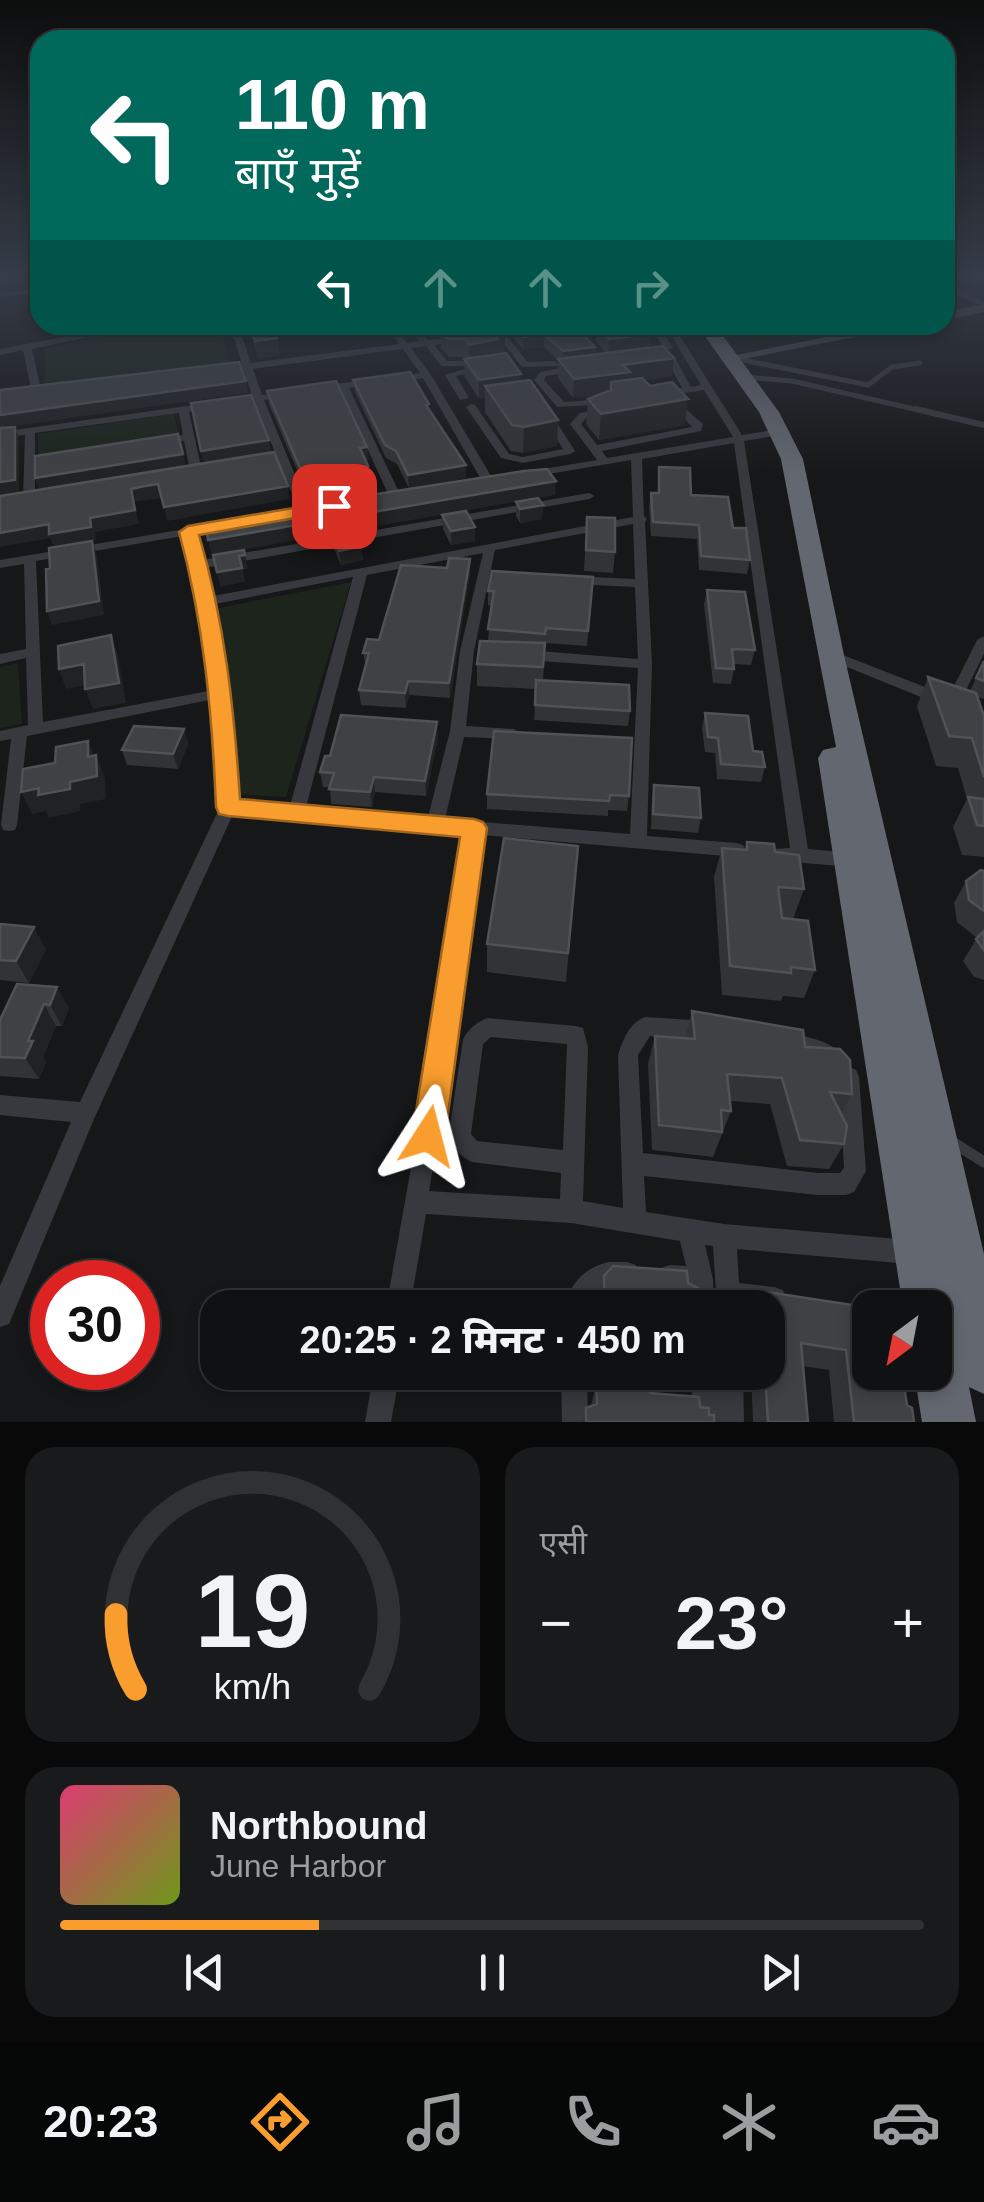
<!DOCTYPE html>
<html lang="hi">
<head>
<meta charset="utf-8">
<style>
  :root { --surface:#101112; --page:#191a1b; --text:#f1f3f6; --muted:#9c9d9f; --line:#303132; --accent:#f99d2e }
  body { margin:0; font-family:Helvetica,"Noto Sans Devanagari",sans-serif; background:var(--page); color:var(--text); height:100vh; display:flex; flex-direction:column; font-size:38px; white-space:nowrap }
  * { box-sizing:border-box; margin:0 }
  p { font-size:32px; color:var(--muted) }
  .icon { flex:none; width:55px; height:55px; fill:none; stroke:currentColor; stroke-width:2; stroke-linecap:round; stroke-linejoin:round }
  .map { position:relative; height:1422px; overflow:hidden }
  .sheet { display:flex; flex-direction:column; gap:25px; padding:25px; background:#09090a; flex:1 }
  .sheet>* { flex:none }
  .hud { position:absolute; left:30px; top:30px; width:925px; height:305px; border-radius:30px; box-shadow:0 5px 15px #0003,0 0 0 2px var(--line); background:#00695c; color:#fff; overflow:hidden }
  .needle { width:65px; rotate:212deg }
  .tools { position:absolute; left:852px; top:1290px; display:grid; gap:20px }
  .tools a { display:grid; place-items:center; width:100px; height:100px; border-radius:20px; background:var(--surface); box-shadow:0 5px 15px #0003,0 0 0 2px var(--line); font-size:50px }
  .speed { position:absolute; left:30px; top:1260px; display:flex; gap:20px; font-size:50px; font-weight:700; text-align:center }
  .speed>* { display:grid; place-content:center; width:130px; height:130px; border-radius:50%; background:var(--surface); box-shadow:0 5px 15px #0003,0 0 0 2px var(--line); line-height:1 }
  .speed .limit { border:15px solid #d22; background:#fff; color:#111 }
  .pin { position:absolute; display:grid; place-items:center; width:85px; height:85px; color:#fff; margin:-42px; border-radius:20px; box-shadow:0 5px 15px #0006 }
  .me { position:absolute; width:110px; margin:-55px; rotate:9deg; stroke-linejoin:round; filter:drop-shadow(0 0 8px #0008) }
  .turn { display:flex; align-items:center; gap:35px; height:210px; padding:0 40px; font-size:45px }
  .turn .icon { width:130px; height:130px; stroke-width:2.5 }
  .turn b { display:block; font-size:70px; line-height:85px }
  .lanes { display:flex; align-items:center; height:95px; padding:0 40px; background:#0003; justify-content:center; gap:50px; direction:ltr }
  .lanes .off { opacity:.35 }
  .big { font-size:75px; font-weight:800; line-height:1.1 }
  .sheet .widget { flex:1; display:flex; flex-direction:column; justify-content:center; gap:15px; min-width:0; padding:0 35px; border-radius:30px; background:var(--page) }
  .sheet .dial { align-items:center; gap:0 }
  .dial svg { height:260px; overflow:visible; fill:none; stroke:var(--line); stroke-width:7; stroke-linecap:round; text-anchor:middle }
  .dial text { fill:var(--text); stroke:none }
  .song { display:flex; align-items:center; gap:30px }
  .cover { width:120px; height:120px; border-radius:15px; background:linear-gradient(135deg,hsl(340 70% 55%),hsl(80 70% 35%)) }
  .played { height:10px; border-radius:5px; background:linear-gradient(90deg,var(--accent) 30%,var(--line) 30%) }
  .keys { display:flex; justify-content:space-around; direction:ltr }
  .heat { display:flex; justify-content:space-between; align-items:center; font-size:55px; direction:ltr }
  .sheet .tiles { flex:1; display:grid; gap:25px; grid-template-columns:1fr 1fr }
  .widget:last-child { grid-column:span 2 }
  .trip { position:absolute; left:200px; top:1290px; width:585px; height:100px; border-radius:30px; background:var(--surface); box-shadow:0 5px 15px #0003,0 0 0 2px var(--line); font-weight:800; line-height:100px; text-align:center }
  .tab-bar { display:flex; height:160px; justify-content:space-around; align-items:center; background:#060707; color:var(--muted) }
  .tab-bar .icon { width:70px; height:70px }
  .tab-bar .on { color:var(--accent) }
  .tab-bar b { font-size:45px; color:var(--text) }
  .map>svg:first-child { display:block }
  .green { fill:#1c241c }
  .lines { fill:none; stroke-linecap:round; stroke-linejoin:round }
  .lane-far2 { stroke:#37393e; stroke-width:5 }
  .lane-far1 { stroke:#37393e; stroke-width:6 }
  .lane { stroke:#37393e; stroke-width:11 }
  .street { fill:#37393e; fill-rule:evenodd }
  .secondary { fill:#45484e; fill-rule:evenodd }
  .highway { fill:#63676f; fill-rule:evenodd }
  .wall { fill:#323336 }
  .shaded-wall { fill:#212224 }
  .building { fill:#3f4144; stroke:#4f5256; stroke-width:2.5 }
  .route { fill:#f99d2e; stroke:#a2661e; stroke-width:2.5 }
</style>
</head>
<body>
<div class="map">
<svg width="984" height="1422" viewBox="0 0 984 1422">
  <rect width="100%" height="100%" fill="#161718"/>
  <!-- green -->
  <path class="green" d="M154 325H220L231 368 44 392 45 348Z
    M174 414 179 434 38 455V434Z
    M351 582 286 797 234 794V719L219 608Z
    M18 663 22 724 0 728V667Z"/>
  <g class="lines">
    <!-- lane-far2 -->
    <path class="lane-far2" d="M733 358 868 385 892 367 920 363
      M745 377 792 381 927 412"/>
    <!-- lane-far1 -->
    <path class="lane-far1" d="M916 409 984 425"/>
    <!-- lane -->
    <path class="lane" d="M954 1143 984 1162"/>
    <!-- street -->
    <path class="street" d="M945 285 984 301V307L945 290Z
      M40 288V292L0 297V293Z
      M128 325H146L32 349 42 394 37 397 32 394 23 350 0 355V349Z
      M230 325H238L251 363 399 344 386 325H394L407 343 419 341 407 325H416L427 340 460 337V341L434 345 447 361H466V365L463 366H441L426 346 411 348 431 375 494 481 488 484 482 481 423 378 395 382 390 379 420 373 403 349 253 369 262 395 288 391 293 394 264 400 310 511 308 513H300L278 461 256 464 251 461 276 455 255 402 232 405 227 402 252 396 244 370 222 373 217 370 242 364Z
      M509 325H517L520 329 506 335 528 362 554 361 559 364 557 366 522 367 496 334 511 328Z
      M649 325H657L673 347 671 349H665Z
      M665 325H673L742 435 780 429 785 432 780 435 744 441 808 849 852 853 858 855 861 860 858 865 852 867 780 861 774 859 771 854 774 849 790 848 734 443 642 459 644 516 647 519 645 522 652 664 647 836 737 843 743 845 746 850 743 855 737 857 482 835 460 1005 429 1191 560 1199 561 1173 472 1162C461 1157 453 1149 448 1138L463 1040C467 1030 477 1022 487 1018L576 1026 583 1028 588 1047 583 1201 623 1208 618 1055C623 1040 629 1023 645 1017L709 1021 716 1023 719 1030 716 1037 709 1039 650 1036 638 1055 643 1153 818 1173H840L844 1168 839 1077 842 1070 849 1067 856 1070 859 1077 866 1171 854 1192 846 1195H818L644 1176 646 1212 724 1224 910 1240 918 1244 922 1252 918 1260 910 1264 737 1249 739 1283 774 1287 783 1290 786 1299 783 1308 774 1311H768V1308H717L713 1246 705 1245 713 1279 714 1308H690L689 1290 670 1289 661 1286 658 1277 661 1268 670 1265 686 1266 680 1241 571 1223 426 1214 410 1308H386L440 1005 465 833 233 814 94 1119 9 1324 0 1327V1286L71 1122 0 1115V1095L80 1102 220 807 215 699 27 736 17 825 15 830 9 831 3 830 1 825 11 739 0 741V731L28 725 26 658 0 664V654L26 649 24 564 0 568V560L227 522V528L195 534 203 560 589 493 595 496 589 499 205 568 213 596 633 517 631 460 531 477 525 474 531 471 597 460 570 424 580 413 602 408 606 409V413L587 417 581 424 597 445 692 427 668 401 673 398 703 424 701 431 602 451 607 458 733 437 704 390 662 397 657 394 682 388 668 362 653 359 651 357 656 354 675 358 691 387 701 385ZM633 524 635 579 572 576 566 580 572 584 635 587 638 659 526 650 519 655 526 660 638 668 630 834 445 819 464 737 514 739 522 734 514 729 466 726 474 651 495 550ZM183 536 201 601 214 690 43 722 36 561ZM483 553 460 651 450 731 428 817 306 807 367 575ZM353 577 290 806 236 801 229 693 215 604ZM491 1037 567 1044 563 1150 477 1141 471 1134 483 1044Z
      M482 364 487 367 485 369 456 376 469 398 460 400 445 375Z
      M574 366 577 367V371L546 376 544 380 564 402 605 399 610 402 609 404 557 407 534 380 540 372Z
      M372 379 375 380V384L349 388 401 496 395 499 389 496 340 389 321 392 316 389 321 386Z
      M209 403 213 404V408L189 412 202 471 196 474 190 471 184 441 162 444 157 441 183 435 179 413 35 433V498L29 501 23 498 25 435 0 438V432Z
      M471 404 475 405 509 454 523 457 563 449 541 414 546 411 550 412 575 451 570 454 523 463 501 458 466 407Z
      M984 636V654L959 704 952 709 947 708 945 704 977 640Z
      M830 650 943 694 945 698 943 702H933L825 658 823 655Z
      M786 1034C808 1037 832 1039 844 1059L841 1066 834 1069 812 1057 779 1050 776 1043 779 1036Z
      M608 1262H627L636 1265 639 1274 636 1283 627 1286 603 1288 587 1308H562C572 1283 582 1269 608 1262Z
      M374 1372H400L391 1422H365Z
      M561 1372H587L588 1422H562Z
      M691 1372H717V1379V1372H743L744 1422H693Z"/>
    <!-- secondary -->
    <path class="secondary" d="M984 304V312L945 320V312Z
      M887 325H916L728 362 721 358Z"/>
    <!-- highway -->
    <path class="highway" d="M697 325H715L779 412 803 459 844 655 984 1254V1394L969 1387 976 1422H922L914 1372H935V1308H903L818 758 823 750 836 747 781 459 759 412Z"/>
  </g>
  <!-- wall -->
  <path class="wall" d="M249 325H272L280 355 258 358Z
    M421 325H502L500 327 505 334V352L498 353V354L521 381 558 420 557 446 523 453 511 451 485 412V398L479 399 465 377 464 359 466 357H449L441 348V335L429 336Z
    M512 325 595 347 594 355 605 353 596 340 597 325H645L651 330 650 347 672 376 645 380 685 425 599 440 586 424 588 399 597 395 573 398 558 378V360L544 347 523 349 512 336Z
    M353 380 430 410 466 478 409 488 397 464 386 458 355 392Z
    M267 391 367 447 369 460 366 461 368 466 370 479 344 483 346 498 316 503 314 495 308 496 269 404Z
    M659 467 691 495 733 528 750 560 747 574 699 570 697 539 651 536 649 507 651 493H658Z
    M516 502 543 505 542 519 520 523 516 516Z
    M442 515 475 527V541L451 545 443 529Z
    M587 517 615 552 613 573 584 571Z
    M333 534 361 546 363 560 341 565 334 549Z
    M470 573 450 698 409 695 406 708 361 705 359 690 366 667 363 653Z
    M593 577 587 646 545 643 543 680 630 711 628 726 534 720 536 689 477 686V664L488 641 491 606 488 605V591Z
    M707 590 755 650 751 665 734 664V669L731 684 713 683 704 605Z
    M984 661V699L977 697 984 716V857L962 855 953 827 967 799 958 768 936 766 917 706 928 677 970 691Z
    M705 713 753 751 765 767 761 782 717 779 715 753 705 752 702 728Z
    M184 729 188 744 178 769 127 765 122 750Z
    M494 731 629 796 627 811 608 810V816L487 809V794Z
    M438 737 426 796 375 792 372 807 331 804 330 787H323L320 772 330 756Z
    M654 785 701 818 698 833 651 829 652 800Z
    M747 842 775 852 804 889 793 919 815 970 804 998 783 996 781 1001 722 995 714 877 722 848 744 850Z
    M578 846 566 982 487 972V944Z
    M984 871V980L974 977 963 961 977 938 957 922 954 903 966 881Z
    M0 924 46 949 29 983 0 980Z
    M17 984 69 1008 62 1026H56L43 1057 46 1062 39 1079 0 1076V1020Z
    M692 1011 805 1047 852 1094 841 1115 844 1144 829 1169 787 1166 770 1104 730 1101 731 1111 713 1157 652 1150 648 1064 655 1036 685 1038Z
    M604 1276 688 1283 703 1308H583L586 1294 599 1295Z
    M760 1291 872 1308 914 1422H834L829 1370 803 1366 808 1422H753L751 1372H768V1308H751Z
    M609 1372H656L653 1380H649L650 1393 700 1407 709 1415 714 1422H583L586 1408 591 1406 596 1382 609 1383Z"/>
  <!-- shaded-wall -->
  <path class="shaded-wall" d="M23 277H40V286L0 291V280Z
    M428 325H502L495 330H440L441 335 429 336Z
    M651 330 649 352 608 358 609 339Z
    M505 334V352L498 353V357L470 363 469 345 495 335Z
    M544 334V347L523 349V337Z
    M277 338 280 355 258 358 255 341Z
    M595 347 594 360 563 364V351Z
    M674 358 672 376 629 383 610 394 573 398 574 379 623 365Z
    M521 374V393L485 386V398L479 399V380Z
    M246 381 248 393 0 428V415Z
    M688 399 685 425 599 440 601 414Z
    M558 420 557 446 523 453 524 427Z
    M15 427 19 439V493L0 496V482Z
    M269 440 271 452 204 463 201 451Z
    M367 447 369 460 361 461 360 448Z
    M183 454 186 466 39 490 35 478Z
    M466 465V478L409 488 408 475Z
    M368 466 370 479 340 484 339 470Z
    M312 481 314 495 308 496 306 482Z
    M556 481 555 495 212 555 208 540Z
    M158 484 161 498 134 502 139 524 95 532 96 540 54 547 50 538 0 547V533L90 518 131 489Z
    M344 484 346 498 316 503 314 489Z
    M288 486 290 499 167 521 164 507Z
    M543 505 542 519 520 523V509Z
    M475 527V541L451 545V531Z
    M92 541 97 555 104 615 52 625 47 611Z
    M361 546 363 560 341 565 339 551Z
    M245 555 248 569 243 570 245 582 220 587 217 572 239 556Z
    M470 559V573L450 698 449 683Z
    M111 635 118 655 126 703 93 709 85 689Z
    M84 664 91 684 66 689 59 669Z
    M408 681 409 695 406 708 405 693Z
    M437 722 438 737 426 796 425 781Z
    M184 729 188 744 178 769 173 754Z
    M88 741 96 762V755L105 778 106 799 80 804V811L49 818 46 811 32 814 21 792 88 757Z
    M374 777 375 792 372 807 370 792Z
    M34 927 46 949 29 983 16 961Z
    M57 987 69 1008 62 1026 50 1005Z
    M44 1004 56 1026 43 1057 46 1062 39 1079 25 1058 28 1041Z"/>
  <!-- building -->
  <path class="building" d="M250 325H272L277 338 255 341Z
    M470 325H498L505 334 495 335 498 339 469 345 466 339H448L440 330Z
    M513 325H574L595 347 563 351 544 334 523 337Z
    M600 325H645L651 330 648 331 651 334 609 339Z
    M663 346 674 358 623 365 630 372 574 379 558 359Z
    M506 353 521 374 479 380 464 359Z
    M239 362 246 381 0 415V390Z
    M410 372 429 404 426 405 466 465 408 475 396 451 385 445 353 380Z
    M642 378 650 386 672 382 688 399 601 414 588 399 611 390V382Z
    M530 380 558 420 524 427 512 425 485 386Z
    M336 381 367 447 360 448 368 466 339 470 344 484 314 489 312 481 306 482 267 391Z
    M251 395 269 440 201 451 191 403Z
    M15 427V480L0 482V428Z
    M178 434 183 454 35 478V456Z
    M274 452 288 486 164 507 158 484 145 486 131 489 135 510 90 518 91 527 49 534V524L0 533V496Z
    M659 467 690 468 691 495 728 497 733 528H746L750 560 701 556 699 525 653 522 651 493H659Z
    M547 469 556 481 208 540 206 528 320 507 319 503 524 471Z
    M538 498 543 505 520 509 516 502Z
    M466 511 475 527 451 531 442 515Z
    M587 517 615 518V552L586 550Z
    M355 530 361 546 339 551 333 534Z
    M92 541 99 601 47 611 46 569 50 568 49 548Z
    M244 550 245 555 239 556 242 568 217 572 213 555Z
    M449 558 470 559 449 683 408 681 405 693 359 690 369 653H363L367 639 379 640 401 565 447 568Z
    M492 571 593 577 588 631 546 628 545 634 488 629 494 591H488Z
    M707 590 745 592 755 650 732 649 734 669 716 668Z
    M111 635 119 683 85 689 84 664 59 669 58 646Z
    M480 641 545 643 543 667 477 664Z
    M984 661V681L976 678Z
    M928 677 976 693 984 716V777L972 738 949 736Z
    M536 680 629 685 630 711 535 705Z
    M705 713 748 716 753 751 762 752 765 767 721 764 718 738 708 737Z
    M341 715 437 722 425 781 374 777 370 792 329 789 334 773 320 772 325 756H330Z
    M134 726 184 729 173 754 122 750Z
    M494 731 632 738 629 796 610 795 609 801 487 794Z
    M88 741V757L96 755 97 776 70 782V789L38 795 39 788 21 792 23 769 55 763 56 747Z
    M654 785 699 788 701 818 653 814Z
    M968 797 984 799V826L977 825Z
    M504 838 578 846 568 953 487 944Z
    M747 842 774 844 775 852 799 855 804 889 778 887 782 918 808 921 815 970 791 967V973L730 966 722 848 747 850Z
    M981 870 984 871V911L969 900 966 881Z
    M0 924 34 927 16 961 0 960Z
    M984 931V950L976 939Z
    M17 984 57 987 50 1005 44 1004 28 1041H33L25 1058 0 1057V1020Z
    M692 1011 803 1030 805 1047 840 1049 850 1060 852 1094 830 1092 847 1126 844 1144 800 1140 782 1078 727 1074 731 1111 721 1110 722 1132 659 1125 655 1036 695 1039Z
    M613 1266 687 1271 688 1283 702 1290 703 1308H586V1294L604 1295V1276Z
    M760 1291 872 1308H870V1372H902L907 1405 912 1408 914 1422H854L846 1350 801 1343 808 1422H768L765 1372H768V1308H761Z
    M615 1372H649L650 1393 699 1397 700 1407 709 1408V1415H714V1422H586V1408L597 1404 596 1382 615 1384Z"/>
  <!-- sky -->
  <linearGradient id="sky" x2="0" y2="1"><stop stop-color="#0c0d0d"/><stop offset="0.58" stop-color="#363c48"/><stop offset="1" stop-color="#363c48" stop-opacity="0"/></linearGradient>
  <rect width="984" height="476" fill="url(#sky)"/>
  <!-- route -->
  <path class="route" d="M334 501 343 506 340 510 199 535C225 623 234 708 240 799L474 819 483 822 487 828 445 1136 440 1148 428 1153 416 1148 412 1136 460 837 228 816 219 814 216 807C212 712 204 624 179 532L188 526Z"/>
</svg>
<div class="tools">
<a><svg class="needle" viewBox="-14 -14 28 28"><path d="M0-13l5 13h-10z" fill="#e53935"/><path d="M0 13l5-13h-10z" fill="#9c9d9f"/></svg></a>
</div>
<div class="speed"><div class="limit">30</div></div>
<div class="pin" style="left:334px;top:506px;background:#d93025"><svg class="icon" aria-label="arrive" viewBox="0 0 24 24"><path d="M6 21V4h12l-3 4 3 4H6"/></svg></div>
<svg class="me" style="left:428px;top:1136px" viewBox="-20 -20 40 40"><path d="M0-17L14 15 0 8-14 15z" fill="#f99d2e" stroke="#fff" stroke-width="4"/></svg>
<div class="trip">20:25 · 2 मिनट · 450 m</div>
<div class="hud">
<div class="turn"><svg class="icon" aria-label="left" viewBox="0 0 24 24"><path d="M17 20v-9H6M10 6l-5 5 5 5"/></svg><div><b>110 m</b>बाएँ मुड़ें</div></div>
<div class="lanes"><svg class="icon" aria-label="left" viewBox="0 0 24 24"><path d="M17 20v-9H6M10 6l-5 5 5 5"/></svg><svg class="icon off" aria-label="ahead" viewBox="0 0 24 24"><path d="M12 20V5M6 11l6-6 6 6"/></svg><svg class="icon off" aria-label="ahead" viewBox="0 0 24 24"><path d="M12 20V5M6 11l6-6 6 6"/></svg><svg class="icon off" aria-label="right" viewBox="0 0 24 24"><path d="M7 20v-9h11M14 6l5 5-5 5"/></svg></div>
</div>
</div>
<section class="sheet">
<div class="tiles">
<div class="widget dial"><svg viewBox="0 0 100 80">
<path d="M14 69A42 42 0 1 1 86 69"/>
<path d="M14 69A42 42 0 0 1 8 46" stroke="#f99d2e"/>
<text x="50" y="56" font-size="32" font-weight="700">19</text>
<text x="50" y="72" font-size="11">km/h</text>
</svg></div>
<div class="widget"><p>एसी</p>
<div class="heat"><a>−</a><b class="big">23°</b><a>+</a></div>
</div>
<div class="widget">
<div class="song"><i class="cover"></i><div><b>Northbound</b><p>June Harbor</p></div></div>
<div class="played"></div>
<div class="keys"><svg class="icon" aria-label="previous" viewBox="0 0 24 24"><path d="M18 5L8 12l10 7zM5 5v14"/></svg><svg class="icon" aria-label="pause" viewBox="0 0 24 24"><path d="M8 5v14M16 5v14"/></svg><svg class="icon" aria-label="next" viewBox="0 0 24 24"><path d="M6 5l10 7-10 7zM19 5v14"/></svg></div>
</div>
</div>
</section>
<nav class="tab-bar">
<b>20:23</b>
<svg class="icon on" aria-label="directions" viewBox="0 0 24 24"><path d="M12 3l9 9-9 9-9-9zM9 14v-3h6M13 9l2 2-2 2"/></svg>
<svg class="icon" aria-label="music" viewBox="0 0 24 24"><path d="M9 18V5l10-2v13"/><circle cx="6" cy="18" r="3"/><circle cx="16" cy="16" r="3"/></svg>
<svg class="icon" aria-label="phone" viewBox="0 0 24 24"><path d="M5 4h4l2 5-3 2q2 4 5 5l2-3 5 2v4C11 20 4 13 5 4z"/></svg>
<svg class="icon" aria-label="climate" viewBox="0 0 24 24"><path d="M12 3v18M4 7l16 10M4 17L20 7"/></svg>
<svg class="icon" aria-label="car" viewBox="0 0 24 24"><path d="M5 17H2v-5l4-1 3-4h7l3 4 3 1v5h-3M9 17h6M6 11h13"/><circle cx="7" cy="17" r="2"/><circle cx="17" cy="17" r="2"/></svg>
</nav>
</body>
</html>
